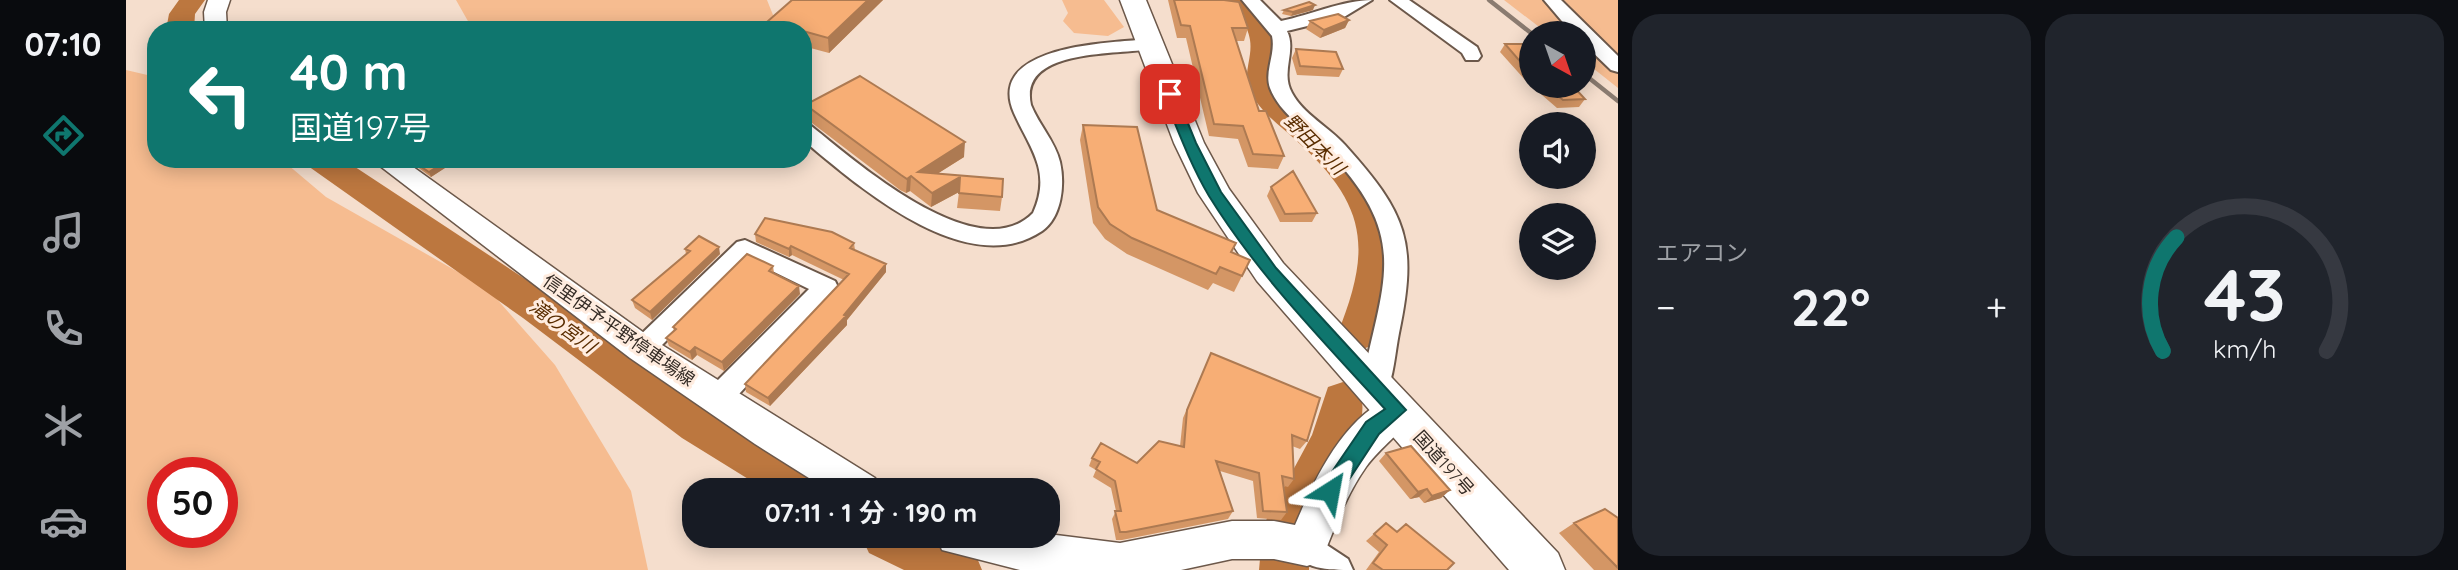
<!DOCTYPE html>
<html lang="ja">
<head>
<meta charset="utf-8">
<style>
  :root { --surface:#171b24; --page:#20242c; --text:#f1f3f6; --muted:#9ea1a6; --line:#363941; --accent:#0f766e }
  body { margin:0; font-family:Quicksand,"Noto Sans JP",sans-serif; background:var(--page); color:var(--text); height:100vh; display:flex; flex-direction:column; font-size:26px; white-space:nowrap }
  * { box-sizing:border-box; margin:0 }
  p { font-size:23px; color:var(--muted) }
  .icon { flex:none; width:38px; height:38px; fill:none; stroke:currentColor; stroke-width:2; stroke-linecap:round; stroke-linejoin:round }
  .map { position:relative; flex:1; overflow:hidden }
  .details { display:flex; flex-direction:column; gap:14px; padding:14px; background:#0d0f14; width:840px }
  .details>* { flex:none }
  .guide { position:absolute; left:21px; top:21px; width:665px; height:147px; border-radius:28px; box-shadow:0 4px 18px #0003; background:#0f766e; color:#fff; overflow:hidden }
  .needle { width:46px; rotate:140deg }
  .buttons { position:absolute; left:1393px; top:21px; display:grid; gap:14px }
  .buttons a { display:grid; place-items:center; width:77px; height:77px; border-radius:50%; background:var(--surface); box-shadow:0 4px 18px #0003; font-size:35px }
  .speed { position:absolute; left:21px; top:457px; display:flex; gap:14px; font-size:35px; font-weight:700; text-align:center }
  .speed>* { display:grid; place-content:center; width:91px; height:91px; border-radius:50%; background:var(--surface); box-shadow:0 4px 18px #0003; line-height:1 }
  .speed .limit { border:10px solid #d22; background:#fff; color:#111 }
  .pin { position:absolute; display:grid; place-items:center; width:60px; height:60px; color:#fff; margin:-30px; border-radius:14px; box-shadow:0 4px 10px #0006 }
  .me { position:absolute; width:77px; margin:-38px; rotate:34deg; stroke-linejoin:round; filter:drop-shadow(0 0 5px #0008) }
  .turn { display:flex; align-items:center; gap:24px; height:147px; padding:0 28px; font-size:32px }
  .turn .icon { width:91px; height:91px; stroke-width:2.5 }
  .turn b { display:block; font-size:49px; line-height:60px }
  .big { font-size:52px; font-weight:700; line-height:1.1 }
  .details .tile { flex:1; display:flex; flex-direction:column; justify-content:center; gap:10px; min-width:0; padding:0 24px; border-radius:28px; background:var(--page) }
  .details .dial { align-items:center; gap:0 }
  .dial svg { height:182px; overflow:visible; fill:none; stroke:var(--line); stroke-width:7; stroke-linecap:round; text-anchor:middle }
  .dial text { fill:var(--text); stroke:none }
  .heat { display:flex; justify-content:space-between; align-items:center; font-size:38px; direction:ltr }
  .details .tiles { flex:1; display:grid; gap:14px; grid-template-columns:repeat(2,1fr) }
  .trip { position:absolute; left:556px; top:478px; width:378px; height:70px; border-radius:28px; background:var(--surface); box-shadow:0 4px 18px #0003; font-weight:700; line-height:70px; text-align:center }
  main { display:flex; flex:1; min-height:0 }
  .menu { display:flex; flex-direction:column; width:126px; justify-content:space-around; align-items:center; background:#090b0e; color:var(--muted) }
  .menu .icon { width:49px; height:49px }
  .menu .selected { color:var(--accent) }
  .menu b { font-size:32px; color:var(--text) }
  .map>svg:first-child { display:block }
  .green { fill:#f6bc90; fill-rule:evenodd }
  .lines { fill:none; stroke-linecap:round; stroke-linejoin:round }
  .river { fill:#bc773f; fill-rule:evenodd }
  .minor-casing { stroke:#6c584a; stroke-width:4 }
  .major-casing { stroke:#6c584a; stroke-width:3 }
  .highway-casing { stroke:#6c584a; stroke-width:3 }
  .minor { fill:#fff; fill-rule:evenodd }
  .major { fill:#fff; fill-rule:evenodd }
  .highway { fill:#fff; fill-rule:evenodd }
  .rail { stroke:#8a7b70; stroke-width:4.5 }
  .wall { fill:#d49665 }
  .shaded-wall { fill:#ad7a52 }
  .building { fill:#f7ae75; stroke:#ad7a52; stroke-width:2 }
  .route { fill:#0f766e; stroke:#0a4d48; stroke-width:2 }
  .labels { text-anchor:middle; dominant-baseline:central; stroke-width:6; stroke-linejoin:round; paint-order:stroke }
  .street-label { font-size:18px; fill:#342b25; stroke:#ffecdf }
  .water-label { font-size:19px; font-style:italic; fill:#5a2d00; stroke:#ffecdf }
</style>
</head>
<body>
<main>
<nav class="menu">
<b>07:10</b>
<svg class="icon selected" aria-label="directions" viewBox="0 0 24 24"><path d="M12 3l9 9-9 9-9-9zM9 14v-3h6M13 9l2 2-2 2"/></svg>
<svg class="icon" aria-label="music" viewBox="0 0 24 24"><path d="M9 18V5l10-2v13"/><circle cx="6" cy="18" r="3"/><circle cx="16" cy="16" r="3"/></svg>
<svg class="icon" aria-label="phone" viewBox="0 0 24 24"><path d="M5 4h4l2 5-3 2q2 4 5 5l2-3 5 2v4C11 20 4 13 5 4z"/></svg>
<svg class="icon" aria-label="climate" viewBox="0 0 24 24"><path d="M12 3v18M4 7l16 10M4 17L20 7"/></svg>
<svg class="icon" aria-label="car" viewBox="0 0 24 24"><path d="M5 17H2v-5l4-1 3-4h7l3 4 3 1v5h-3M9 17h6M6 11h13"/><circle cx="7" cy="17" r="2"/><circle cx="17" cy="17" r="2"/></svg>
</nav>
<div class="map">
<svg width="1492" height="570" viewBox="0 0 1492 570">
  <rect width="100%" height="100%" fill="#f5decd"/>
  <!-- green -->
  <path class="green" d="M330 0H641L653 30H347Z
    M936 0H978L998 27 982 36 948 33 937 21 942 13Z
    M1378 0H1492V88L1458 61V33H1421Z
    M0 70 30 77V159H155L200 197 362 289 429 365 505 491 522 570H0ZM96 472V532H37V472Z"/>
  <g class="lines">
    <!-- river -->
    <path class="river" d="M53 0H79L69 14 68 30H40L43 14Z
      M1099 0H1127C1138 12 1153 28 1153 46 1153 62 1145 77 1155 93 1167 112 1191 124 1207 139 1273 203 1289 264 1245 346L1231 351 1217 346 1211 335C1245 251 1243 207 1173 143 1156 127 1136 114 1125 93 1115 75 1127 59 1124 40 1122 23 1108 13 1099 0Z
      M178 159H217L425 296 588 412 699 475 706 490H640L556 438 397 318 182 166Z
      M1217 382 1232 387C1252 428 1199 488 1186 527 1182 539 1184 557 1183 570H1133L1137 526 1186 435 1202 387Z
      M735 536H812L849 553 856 570H778L743 553Z"/>
    <!-- minor casing -->
    <g class="minor-casing">
      <path id="minor" d="M1116 0H1134L1155 21C1184 15 1218 0 1246 0L1218 17 1161 31C1171 51 1154 72 1166 93 1177 114 1203 127 1219 145 1281 214 1292 242 1273 333 1269 353 1268 377 1259 395L1249 398 1239 395 1235 387C1257 278 1287 238 1198 147 1180 129 1154 114 1144 88 1138 71 1150 54 1146 36Z
        M1264 0H1283L1351 47 1355 56 1352 60H1340L1336 53Z
        M1418 0H1435L1492 56V72L1485 70 1458 44V33H1446Z
        M1024 39 1033 44 1030 48C996 56 892 46 905 105 913 125 929 141 934 162 939 184 936 217 916 231 840 282 731 185 677 140V123L684 125C727 159 851 270 907 213 926 171 904 149 888 113 858 44 986 43 1024 39Z
        M619 240 709 281 712 287 601 407 591 411 581 407 577 399 581 391 683 289 622 259 525 356 516 359 507 356 503 349 507 342 611 242Z
        M1181 532 1222 559 1227 570C1201 570 1177 570 1165 547L1170 536Z"/>
    </g>
    <!-- major casing -->
    <g class="major-casing">
      <path id="major" d="M82 0H104L100 12 101 30H79L78 12Z
        M245 159H276L528 340 749 478 754 490H702L629 444 504 358Z
        M1271 395 1284 399 1289 410C1278 432 1254 447 1240 467 1219 497 1209 528 1195 561L1181 566 1148 559H1106L1055 570H894L816 550 810 536 922 534 994 543 1106 521H1148L1169 525C1189 478 1219 413 1271 395Z"/>
    </g>
    <!-- highway casing -->
    <g class="highway-casing">
      <path id="highway" d="M994 0H1020L1078 143 1103 189 1157 263 1432 553 1439 570H1383L1131 281 1072 193 1048 143Z"/>
    </g>
    <!-- minor -->
    <use href="#minor" class="minor"/>
    <!-- major -->
    <use href="#major" class="major"/>
    <!-- highway -->
    <use href="#highway" class="highway"/>
    <!-- rail -->
    <path class="rail" d="M1363 0 1405 33
      M1458 74 1492 101"/>
  </g>
  <!-- wall -->
  <path class="wall" d="M666 0H757L703 53 677 46V30H643L642 21Z
    M1042 0H1098L1122 28 1118 41H1110L1133 111 1158 156 1152 169 1122 167 1112 139 1083 136 1060 38H1051Z
    M1158 10H1187L1165 16 1156 14Z
    M1223 20 1219 28 1194 38 1180 29 1184 21Z
    M1379 44 1405 47V86H1447L1459 99 1453 107 1431 108 1401 82 1374 52Z
    M1170 49 1217 69 1213 77 1171 75 1166 58Z
    M677 106 838 157 811 174 876 197 874 211 831 208 833 192 805 207 784 191 780 193 774 190 686 123 678 120Z
    M957 125 1031 210 1110 243 1105 252 1124 260 1108 292 1087 283 1082 290 1001 254 979 239 967 223 954 140Z
    M288 162 322 166 305 177 290 166Z
    M1145 187 1191 213 1186 222H1154L1141 196Z
    M629 234 728 243 729 250 760 264V272L721 320V325L644 406 620 392 619 384 718 280 666 255 663 257 630 242Z
    M559 249 594 254 526 320 509 308 506 300 560 254Z
    M647 266 648 273 674 294 598 371 571 355 566 360 543 346 540 338 548 331 547 327Z
    M1085 353 1181 441 1174 449 1166 446 1168 479 1162 487 1158 486 1161 512 1155 520 1131 518 1127 481 1094 471 1107 511 1102 519 996 540H990L986 519 990 511 985 488 967 477 970 470 963 466 966 458 1011 463 1054 446 1057 418Z
    M1260 453 1324 490 1315 498 1298 503 1293 497 1284 499 1253 461Z
    M1492 518V570H1468L1433 533 1448 523Z
    M1260 523 1271 532 1321 570H1240L1253 552 1240 541Z"/>
  <!-- shaded-wall -->
  <path class="shaded-wall" d="M742 0H757L703 53 702 38Z
    M1189 5 1187 10 1165 16 1167 12Z
    M1223 20 1219 28 1194 38 1198 30Z
    M839 142 838 157 795 184 792 172Z
    M320 161 322 166 305 177 303 172Z
    M785 176 784 191 780 193 781 179Z
    M834 177 833 192 805 207 806 193Z
    M665 246 666 255 663 257V249Z
    M593 247 594 254 526 320 524 312Z
    M760 264V272L721 320V325L644 406 642 398Z
    M673 286 674 294 598 371 596 362Z
    M569 347 571 355 566 360 564 352Z
    M1301 489 1293 497 1284 499 1292 492Z
    M1324 490 1315 498 1298 503 1306 496Z"/>
  <!-- building -->
  <path class="building" d="M666 0H742L702 38 677 31V30H672L642 21Z
    M1048 0H1098L1113 2 1122 28H1106L1133 111H1140L1158 156 1127 154 1117 126 1088 124 1064 26 1055 25Z
    M1183 2 1189 5 1167 12 1158 10Z
    M1212 14 1223 20 1198 30 1184 21Z
    M1379 44H1401L1405 47V74Z
    M1170 49 1210 52 1217 69 1174 66Z
    M734 76 839 142 792 172 877 179 876 197 833 193 834 177 806 193 785 176 781 179 775 175 685 109 677 106Z
    M1420 86H1447L1459 99 1437 100Z
    M957 125 1011 127 1031 210 1110 243 1105 252 1124 260 1116 276 1094 267 1090 274 1006 238 984 224 972 207Z
    M292 159H316L320 161 303 172 288 162Z
    M1167 171 1191 213 1159 214 1145 187Z
    M639 218 706 232 728 243 724 248 760 264 718 315 720 316 642 398 619 384 723 274 665 246 663 249 629 234Z
    M573 236 593 247 524 312 506 300 564 251 559 249Z
    M621 254 647 266 643 271 673 286 596 362 569 347 564 352 540 338 550 329 547 327Z
    M1085 353 1194 398 1181 441 1166 435 1168 479 1156 476 1161 512 1137 511 1133 473 1090 461 1107 511 1000 532H994L989 511H995L989 481 970 469 974 462 966 458 975 443 1011 463 1033 441 1058 447 1061 410Z
    M1285 446 1324 490 1306 496 1301 489 1292 492 1260 453Z
    M1479 509 1492 518V568L1448 523Z
    M1260 523 1271 532 1280 524 1328 563 1321 570H1257L1247 563 1261 545 1248 534Z"/>
  <!-- route -->
  <path class="route" d="M1044 90 1050 94 1070 143 1095 192 1150 268 1280 410 1253 434 1211 498 1204 500 1197 498 1195 491 1197 485 1240 422 1259 409C1197 341 1132 275 1083 196 1064 164 1051 128 1037 94Z"/>
  <g class="labels">
    <!-- street labels -->
    <g class="street-label">
      <text transform="translate(493 330) rotate(35)">信里伊予平野停車場線</text>
      <text transform="translate(1318 463) rotate(48)">国道197号</text>
    </g>
    <!-- water labels -->
    <g class="water-label">
      <text transform="translate(1189 144) rotate(45)">野田本川</text>
      <text transform="translate(437 326) rotate(36)">滝の宮川</text>
    </g>
  </g>
</svg>
<div class="buttons">
<a><svg class="needle" viewBox="-14 -14 28 28"><path d="M0-13l5 13h-10z" fill="#e53935"/><path d="M0 13l5-13h-10z" fill="#9ea1a6"/></svg></a>
<a><svg class="icon" aria-label="sound" viewBox="0 0 24 24"><path d="M4 9h4l5-4v14l-5-4H4zM17 9q2 3 0 6"/></svg></a>
<a><svg class="icon" aria-label="layers" viewBox="0 0 24 24"><path d="M12 4l9 5-9 5-9-5zM3 14l9 5 9-5"/></svg></a>
</div>
<div class="speed"><div class="limit">50</div></div>
<div class="pin" style="left:1044px;top:94px;background:#d93025"><svg class="icon" aria-label="arrive" viewBox="0 0 24 24"><path d="M6 21V4h12l-3 4 3 4H6"/></svg></div>
<svg class="me" style="left:1204px;top:491px" viewBox="-20 -20 40 40"><path d="M0-17L14 15 0 8-14 15z" fill="#0f766e" stroke="#fff" stroke-width="4"/></svg>
<div class="trip">07:11 · 1 分 · 190 m</div>
<div class="guide">
<div class="turn"><svg class="icon" aria-label="left" viewBox="0 0 24 24"><path d="M17 20v-9H6M10 6l-5 5 5 5"/></svg><div><b>40 m</b>国道197号</div></div>
</div>
</div>
<section class="details">
<div class="tiles">
<div class="tile"><p>エアコン</p>
<div class="heat"><a>−</a><b class="big">22°</b><a>+</a></div>
</div>
<div class="tile dial"><svg viewBox="0 0 100 80">
<path d="M14 69A42 42 0 1 1 86 69"/>
<path d="M14 69A42 42 0 0 1 20 19" stroke="#0f766e"/>
<text x="50" y="56" font-size="32" font-weight="700">43</text>
<text x="50" y="72" font-size="11">km/h</text>
</svg></div>
</div>
</section>
</main>
</body>
</html>
